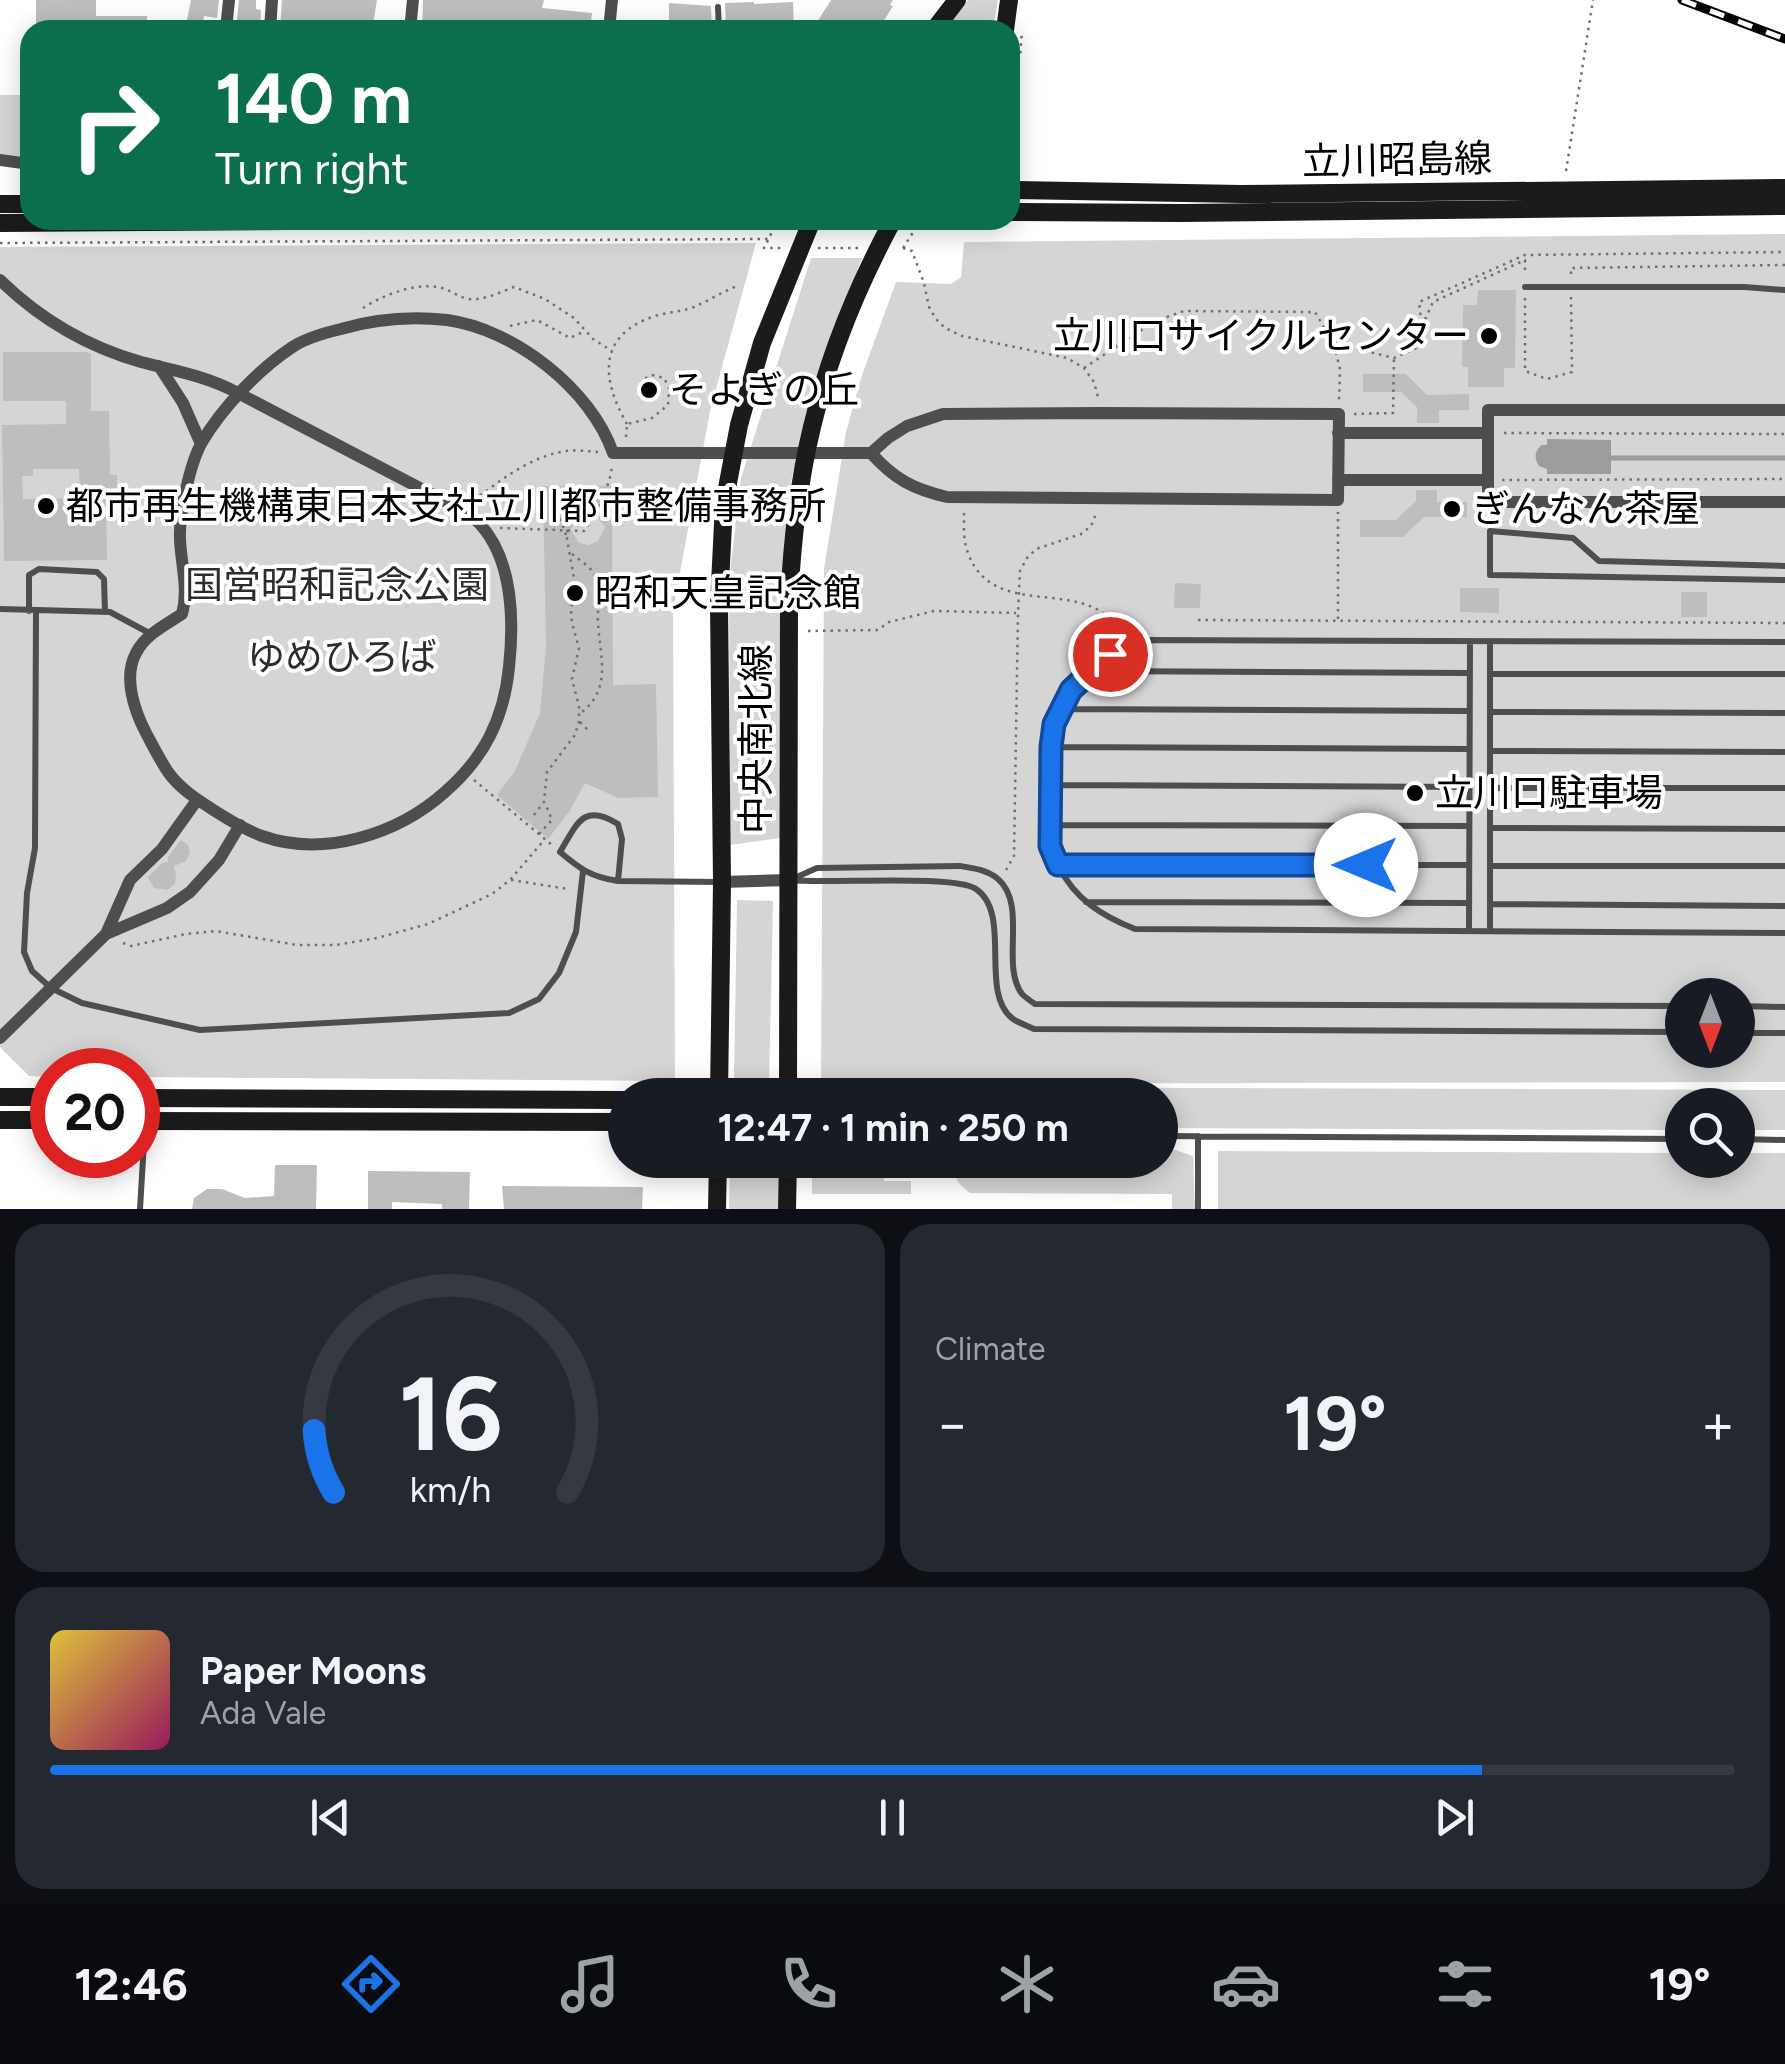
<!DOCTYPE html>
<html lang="en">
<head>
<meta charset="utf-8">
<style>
  :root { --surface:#171b24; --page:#242831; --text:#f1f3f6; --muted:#9ea1a6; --line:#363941; --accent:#1a73e8 }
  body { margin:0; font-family:Figtree,"Noto Sans JP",sans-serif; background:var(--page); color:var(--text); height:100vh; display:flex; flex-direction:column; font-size:38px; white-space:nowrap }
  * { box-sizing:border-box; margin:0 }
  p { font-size:32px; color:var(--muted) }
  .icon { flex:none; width:55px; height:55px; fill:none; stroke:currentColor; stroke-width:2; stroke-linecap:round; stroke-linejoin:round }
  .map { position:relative; height:1209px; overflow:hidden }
  .side { display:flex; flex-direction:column; gap:15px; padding:15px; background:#0d0f14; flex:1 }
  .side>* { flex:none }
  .banner { position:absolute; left:20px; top:20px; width:1000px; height:210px; border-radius:30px; box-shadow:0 5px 25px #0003; background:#0b6e4f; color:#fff; overflow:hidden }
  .needle { width:65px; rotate:180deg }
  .fabs { position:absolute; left:1665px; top:978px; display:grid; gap:20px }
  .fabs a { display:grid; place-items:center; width:90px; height:90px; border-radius:50%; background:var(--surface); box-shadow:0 5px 25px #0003; font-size:50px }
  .speed { position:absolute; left:30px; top:1048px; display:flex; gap:20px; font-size:50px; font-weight:700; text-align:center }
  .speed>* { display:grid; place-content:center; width:130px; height:130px; border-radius:50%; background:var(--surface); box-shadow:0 5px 25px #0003; line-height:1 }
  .speed .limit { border:15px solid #d22; background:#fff; color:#111 }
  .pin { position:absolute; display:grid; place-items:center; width:85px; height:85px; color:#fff; margin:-42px; border:5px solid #fff; border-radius:50%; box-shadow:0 2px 10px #0007 }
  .me { position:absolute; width:110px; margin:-55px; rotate:270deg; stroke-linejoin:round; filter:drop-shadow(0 0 8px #0008) }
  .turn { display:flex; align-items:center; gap:35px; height:210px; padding:0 30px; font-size:45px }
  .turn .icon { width:130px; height:130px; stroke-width:2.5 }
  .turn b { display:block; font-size:70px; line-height:85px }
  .big { font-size:75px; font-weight:700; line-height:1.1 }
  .side .tile { flex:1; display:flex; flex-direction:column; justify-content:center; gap:15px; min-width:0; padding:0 35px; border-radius:30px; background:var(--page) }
  .side .dial { align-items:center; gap:0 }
  .dial svg { height:260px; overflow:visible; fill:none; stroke:var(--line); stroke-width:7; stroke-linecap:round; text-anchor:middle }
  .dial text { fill:var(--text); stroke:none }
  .song { display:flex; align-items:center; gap:30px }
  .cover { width:120px; height:120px; border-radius:15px; background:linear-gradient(135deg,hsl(50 70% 55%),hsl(330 70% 35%)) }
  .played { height:10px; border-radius:5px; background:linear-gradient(90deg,var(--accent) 85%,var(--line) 85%) }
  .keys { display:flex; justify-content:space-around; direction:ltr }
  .heat { display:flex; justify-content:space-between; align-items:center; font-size:55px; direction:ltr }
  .side .tiles { flex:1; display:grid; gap:15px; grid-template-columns:1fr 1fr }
  .tile:last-child { grid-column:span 2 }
  .trip { position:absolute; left:608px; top:1078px; width:570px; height:100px; border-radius:50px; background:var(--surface); box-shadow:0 5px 25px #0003; font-weight:700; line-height:100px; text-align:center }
  .dock { display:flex; height:160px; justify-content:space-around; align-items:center; background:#090b0e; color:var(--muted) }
  .dock .icon { width:70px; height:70px }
  .dock .on { color:var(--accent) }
  .dock b { font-size:45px; color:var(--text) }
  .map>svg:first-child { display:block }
  .green { fill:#d5d5d5; fill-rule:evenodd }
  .water { fill:#9c9c9c }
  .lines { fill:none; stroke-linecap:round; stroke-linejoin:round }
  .stream { stroke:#9c9c9c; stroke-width:5 }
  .building { fill:#bebebe; fill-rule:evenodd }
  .path { stroke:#707070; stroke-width:2.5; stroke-dasharray:2.5 5; stroke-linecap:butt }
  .lane { stroke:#4e4e4e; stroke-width:6 }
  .street { stroke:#4e4e4e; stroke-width:12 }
  .secondary { stroke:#1b1b1b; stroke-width:18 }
  .rail-casing { stroke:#000; stroke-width:9 }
  .rail { stroke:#fff; stroke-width:5; stroke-dasharray:15; stroke-linecap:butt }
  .route-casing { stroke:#114b97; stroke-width:25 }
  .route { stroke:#1a73e8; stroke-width:18 }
  .poi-dot { fill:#000; stroke:#fff; stroke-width:4 }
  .labels { text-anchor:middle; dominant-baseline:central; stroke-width:8; stroke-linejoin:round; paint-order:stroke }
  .street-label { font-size:38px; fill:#000; stroke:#fff }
  .poi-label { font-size:38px; fill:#000; stroke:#fff; text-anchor:start }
  .park-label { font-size:38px; fill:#2c2c2c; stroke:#fff }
</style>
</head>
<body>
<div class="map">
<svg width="1785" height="1209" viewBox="0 0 1785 1209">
  <rect width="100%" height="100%" fill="#fff"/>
  <!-- green -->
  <path class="green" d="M968 0H998L993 30H945Z
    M0 95H30L27 157 0 154Z
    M1785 234V1082L821 1084 824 569 846 432 861 378 896 282 951 284 961 277 964 242ZM1682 995H1738V1050H1682Z
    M756 243 710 411 673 610 675 1081 138 1077V1070H52V1077L29 1076 0 1047V247Z
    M811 258H862L806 413 791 482 781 583V838L730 845 729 581 741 478Z
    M737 900 773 901 769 1085 734 1084Z
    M919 1087 1785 1090V1130H1738V1105H1682V1130L1160 1128V1095H919Z
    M1160 1150H1175L1193 1156 1195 1209H1172V1194L970 1193C958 1184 950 1174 954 1160H1160Z
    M1218 1151 1682 1153V1160H1738V1153H1785V1209H1218Z
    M730 1160H779V1209H729Z
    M812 1160H875V1172H884V1181H911V1194H812Z"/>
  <!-- water -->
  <path class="water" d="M1547 439 1611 440V474H1547V469L1539 466C1534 458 1534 451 1542 445H1547Z"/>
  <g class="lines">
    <!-- stream -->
    <path class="stream" d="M1611 458H1785"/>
  </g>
  <!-- building -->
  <path class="building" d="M36 0H96V16H147V30H36Z
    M191 0H219L217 18 204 16 203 23 187 20Z
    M239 0H256V9L261 10 260 30H236Z
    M282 0H377L372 30H280Z
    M423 0H544L542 8 592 13 590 30H422Z
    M831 0H893L890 5 893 6 878 30H812Z
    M754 2V4L793 2 794 30H726L725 3Z
    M669 3 711 6 712 30H669Z
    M1478 290H1516L1515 368H1504V387H1468V367H1462L1463 305H1477Z
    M3 352H86L91 354V411H109L110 475H117V506H106L107 560 4 561 2 425 66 424V401H3ZM33 469H79L80 498 23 499 22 476H33Z
    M1363 374H1406L1427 395 1469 394V410H1439V423H1417V407L1401 392H1363Z
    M543 486H612L613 685 656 684 658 797 618 798 585 783 569 812 548 839 497 795 515 771 540 713 546 648ZM586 512 596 515 605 527 598 541 589 545 579 543 571 530 576 516Z
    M1416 490H1437V502H1467V517H1424L1403 537H1360V520H1396L1416 501Z
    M1175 583 1201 584 1200 608H1174Z
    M1460 588H1499V613L1460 612Z
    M1681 592H1707V617H1681Z
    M181 840 188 845 190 852 186 861 174 866 176 875 175 884 167 890 154 888 148 877 162 863 168 862V857Z
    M888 1160H920V1177L888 1176Z
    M275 1165H317L316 1209H192L194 1198 207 1189H222L245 1198 274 1196Z
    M368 1171 470 1172 469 1209H442V1204L392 1202V1209H368Z
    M502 1186 643 1187 642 1209H504Z"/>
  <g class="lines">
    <!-- path -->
    <path class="path" d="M1010 73 1020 57 1022 31
      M1566 171 1593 0
      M778 220 764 248H785
      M0 243 768 239
      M818 248H860
      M903 248 912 251 924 283 929 307 936 319 945 328 962 336 1067 358 1084 368 1094 382 1098 397
      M903 248 921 220
      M1571 274V268L1785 265
      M1525 298V371L1547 379 1572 372 1571 297
      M363 308C383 295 414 283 438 287 449 289 458 297 468 299 483 301 501 292 514 287L545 299 574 318 593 339 612 351
      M510 326 537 320 570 338 585 331
      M1422 326 1433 302 1525 260V275
      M1334 345 1340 369 1339 401
      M1084 368 1155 321 1184 311 1315 312 1333 343 1394 358 1419 347 1422 328 1419 302 1525 255 1785 252
      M1354 414 1393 413 1394 359
      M627 424C601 379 597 335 655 316 668 312 681 312 694 307 708 301 722 292 737 286
      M1504 433 1785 434
      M626 437 627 424 652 418 668 405 669 388 664 378 652 375 642 380 639 390 641 398
      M1502 480 1785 479
      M474 500C501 480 531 456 566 451 576 450 587 451 598 452
      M964 513C964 526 963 541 968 553 995 627 1094 568 1124 640
      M500 528 584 531C596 515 610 486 612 466
      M566 535 559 514 564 501 576 499 582 506
      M572 554C582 562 595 569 598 583 601 595 597 610 598 623 600 656 612 688 582 712
      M1338 619V512
      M1198 620 1785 623
      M808 631 878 630 889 622 934 611 1016 613
      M580 722 588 730
      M474 780 552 845
      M534 815 544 802 547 772 575 735 579 721V706L572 679 579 648 572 623 571 610 575 584 567 539 568 520 574 512 599 498
      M539 834 552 820 545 803
      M1006 870 1014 856 1018 613 1020 571 1027 558 1036 549 1081 534 1091 526 1096 514
      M511 880 568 889
      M123 943 131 946 186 934 216 931 297 945H336L377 938 428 924 492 894 510 880 545 839"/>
    <!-- lane -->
    <path class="lane" d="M718 7 719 30
      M1525 287H1744L1785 290
      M1785 566 1599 561 1573 538 1490 531V575L1785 580
      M0 609 110 612 151 634
      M36 610 35 848 27 893 24 952 32 971 51 988 82 1003 200 1030 509 1013 539 999 559 973 576 932 583 871
      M29 611V575L39 569 97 572 104 579 105 612
      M1490 642V930
      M1785 642 1149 640C1108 651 1066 680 1055 723 1049 743 1052 764 1051 784 1051 804 1047 826 1051 846 1052 854 1056 860 1059 867 1075 899 1102 916 1135 929L1785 933
      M1091 671 1469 673
      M1490 674H1785
      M1061 709 1469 711
      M1490 712 1785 713
      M1051 747 1469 749
      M1490 751 1785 752
      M1051 785 1469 787
      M1490 788H1785
      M1050 825 1469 826
      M1490 828 1785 829
      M1059 865H1469
      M1490 866H1785
      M790 880C826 884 955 874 976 889 1013 914 978 993 1013 1019 1019 1023 1028 1026 1034 1029L1682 1032
      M790 880 817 868 960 866C973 868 987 870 998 879 1028 905 1000 965 1022 994 1025 997 1032 1002 1035 1004L1682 1006
      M618 881 622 839 618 824C583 802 577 824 560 852 580 869 591 877 618 881L721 882
      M1086 902 1469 903
      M1490 904 1785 906
      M1469 931 1470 642
      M1738 1006 1785 1007
      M1738 1033H1785
      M1160 1136 1682 1139
      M1738 1139 1785 1140
      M140 1209 145 1125
      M1198 1209V1136"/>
    <!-- street -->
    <path class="street" d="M226 30 229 0
      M270 30 272 0
      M410 30 413 0
      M609 30 612 0
      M0 160 30 164
      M0 280C40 319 88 347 141 362 175 371 207 376 238 393L460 509C466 513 474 518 479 523 513 559 514 621 509 667 504 719 484 758 445 792 398 834 324 858 262 836 246 830 229 820 215 811 198 800 180 789 168 772 160 760 153 746 146 733 134 710 123 677 136 653 145 635 165 625 182 614 189 589 181 565 180 539 179 514 190 463 202 442 222 408 258 370 291 348 305 338 324 333 341 329 375 319 411 316 447 320 514 329 591 389 613 453H871
      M159 366 183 403 201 444
      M1785 410H1488V502H1785
      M1100 413 1339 414 1338 500 947 497C913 489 894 479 871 453L888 438 907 426 943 414Z
      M1338 433H1488
      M1338 480H1488
      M722 882 789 880
      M106 934 130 880 162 849 197 800
      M0 1038 106 934 167 908 190 892 219 860 240 825"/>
    <!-- secondary -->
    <path class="secondary" d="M934 30 957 0
      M1005 30 1009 0
      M1010 190 1241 194 1785 188
      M0 204H30
      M1010 212 1182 213 1785 206
      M0 223 423 220
      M719 1095 722 882 719 604 724 504 739 425 762 343 812 220
      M788 1095 789 602C792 543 798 484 812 427 829 355 858 285 893 220
      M0 1097H52
      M138 1098 625 1100
      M0 1120H52
      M138 1121 625 1122
      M717 1209 718 1160
      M787 1209 788 1160"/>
    <!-- rail casing -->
    <g class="rail-casing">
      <path id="rail" d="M1682 0 1785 39"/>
    </g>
    <!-- rail -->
    <use href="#rail" class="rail"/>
  </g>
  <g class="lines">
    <!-- route casing -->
    <g class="route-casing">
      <path id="route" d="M1110 654 1071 690 1054 724 1051 747 1050 846 1058 865H1366"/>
    </g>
    <!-- route -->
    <use href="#route" class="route"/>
  </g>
  <!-- markers -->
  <g class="poi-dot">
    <circle cx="1489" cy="336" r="10"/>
    <circle cx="649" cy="390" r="10"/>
    <circle cx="46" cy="506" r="10"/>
    <circle cx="1452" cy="509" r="10"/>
    <circle cx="575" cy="593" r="10"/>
    <circle cx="1415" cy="793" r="10"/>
  </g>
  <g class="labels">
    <!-- street labels -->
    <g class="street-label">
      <text transform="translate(1397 160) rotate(-1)">立川昭島線</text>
      <text transform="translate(756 739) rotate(-90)">中央南北線</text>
    </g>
    <!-- poi labels -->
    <g class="poi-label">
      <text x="1469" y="336" text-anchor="end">立川口サイクルセンター</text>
      <text x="669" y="390">そよぎの丘</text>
      <text x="66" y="506">都市再生機構東日本支社立川都市整備事務所</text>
      <text x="1472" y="509">ぎんなん茶屋</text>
      <text x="595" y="593">昭和天皇記念館</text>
      <text x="1435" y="793">立川口駐車場</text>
    </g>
    <!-- park labels -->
    <g class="park-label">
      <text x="337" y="585">国営昭和記念公園</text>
      <text x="342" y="657">ゆめひろば</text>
    </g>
  </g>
</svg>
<div class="fabs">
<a><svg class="needle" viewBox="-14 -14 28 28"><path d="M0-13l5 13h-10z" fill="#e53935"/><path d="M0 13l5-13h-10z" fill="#9ea1a6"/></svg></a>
<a><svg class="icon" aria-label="search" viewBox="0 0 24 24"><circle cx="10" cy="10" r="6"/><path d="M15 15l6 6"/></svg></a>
</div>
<div class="speed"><div class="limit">20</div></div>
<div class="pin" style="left:1110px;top:654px;background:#d93025"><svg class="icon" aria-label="arrive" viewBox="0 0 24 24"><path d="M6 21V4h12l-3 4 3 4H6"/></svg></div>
<svg class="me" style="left:1366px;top:865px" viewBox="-20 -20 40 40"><circle r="19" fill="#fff"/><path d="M0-13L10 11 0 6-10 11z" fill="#1a73e8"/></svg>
<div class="trip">12:47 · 1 min · 250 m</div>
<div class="banner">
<div class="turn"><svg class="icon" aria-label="right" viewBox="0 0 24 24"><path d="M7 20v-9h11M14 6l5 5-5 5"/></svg><div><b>140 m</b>Turn right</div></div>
</div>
</div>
<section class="side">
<div class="tiles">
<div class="tile dial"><svg viewBox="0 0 100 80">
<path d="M14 69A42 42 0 1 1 86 69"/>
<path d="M14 69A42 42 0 0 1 8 50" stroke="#1a73e8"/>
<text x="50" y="56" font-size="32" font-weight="700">16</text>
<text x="50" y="72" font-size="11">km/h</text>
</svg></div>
<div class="tile"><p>Climate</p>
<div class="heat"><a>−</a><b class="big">19°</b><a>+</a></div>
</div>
<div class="tile">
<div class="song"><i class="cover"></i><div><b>Paper Moons</b><p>Ada Vale</p></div></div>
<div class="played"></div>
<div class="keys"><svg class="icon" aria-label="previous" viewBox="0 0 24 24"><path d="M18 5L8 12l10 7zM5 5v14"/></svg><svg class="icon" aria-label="pause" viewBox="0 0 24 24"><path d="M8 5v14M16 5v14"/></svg><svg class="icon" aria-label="next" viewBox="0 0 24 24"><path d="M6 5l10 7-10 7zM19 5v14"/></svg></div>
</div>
</div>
</section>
<nav class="dock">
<b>12:46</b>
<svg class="icon on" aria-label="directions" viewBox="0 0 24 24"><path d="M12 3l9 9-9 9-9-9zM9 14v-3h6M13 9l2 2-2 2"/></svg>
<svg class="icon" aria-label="music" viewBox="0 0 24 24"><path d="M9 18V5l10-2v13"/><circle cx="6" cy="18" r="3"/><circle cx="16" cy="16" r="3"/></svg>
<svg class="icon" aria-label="phone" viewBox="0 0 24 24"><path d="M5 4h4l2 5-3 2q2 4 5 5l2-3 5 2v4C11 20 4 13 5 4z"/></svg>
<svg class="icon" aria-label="climate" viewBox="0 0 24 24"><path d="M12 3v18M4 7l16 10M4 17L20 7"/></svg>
<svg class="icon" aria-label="car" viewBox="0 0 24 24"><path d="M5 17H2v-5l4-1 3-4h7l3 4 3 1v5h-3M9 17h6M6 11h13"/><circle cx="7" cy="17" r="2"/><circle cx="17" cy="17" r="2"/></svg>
<svg class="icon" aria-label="filters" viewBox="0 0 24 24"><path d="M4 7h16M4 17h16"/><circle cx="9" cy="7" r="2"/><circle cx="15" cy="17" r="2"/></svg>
<b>19°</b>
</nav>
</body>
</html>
